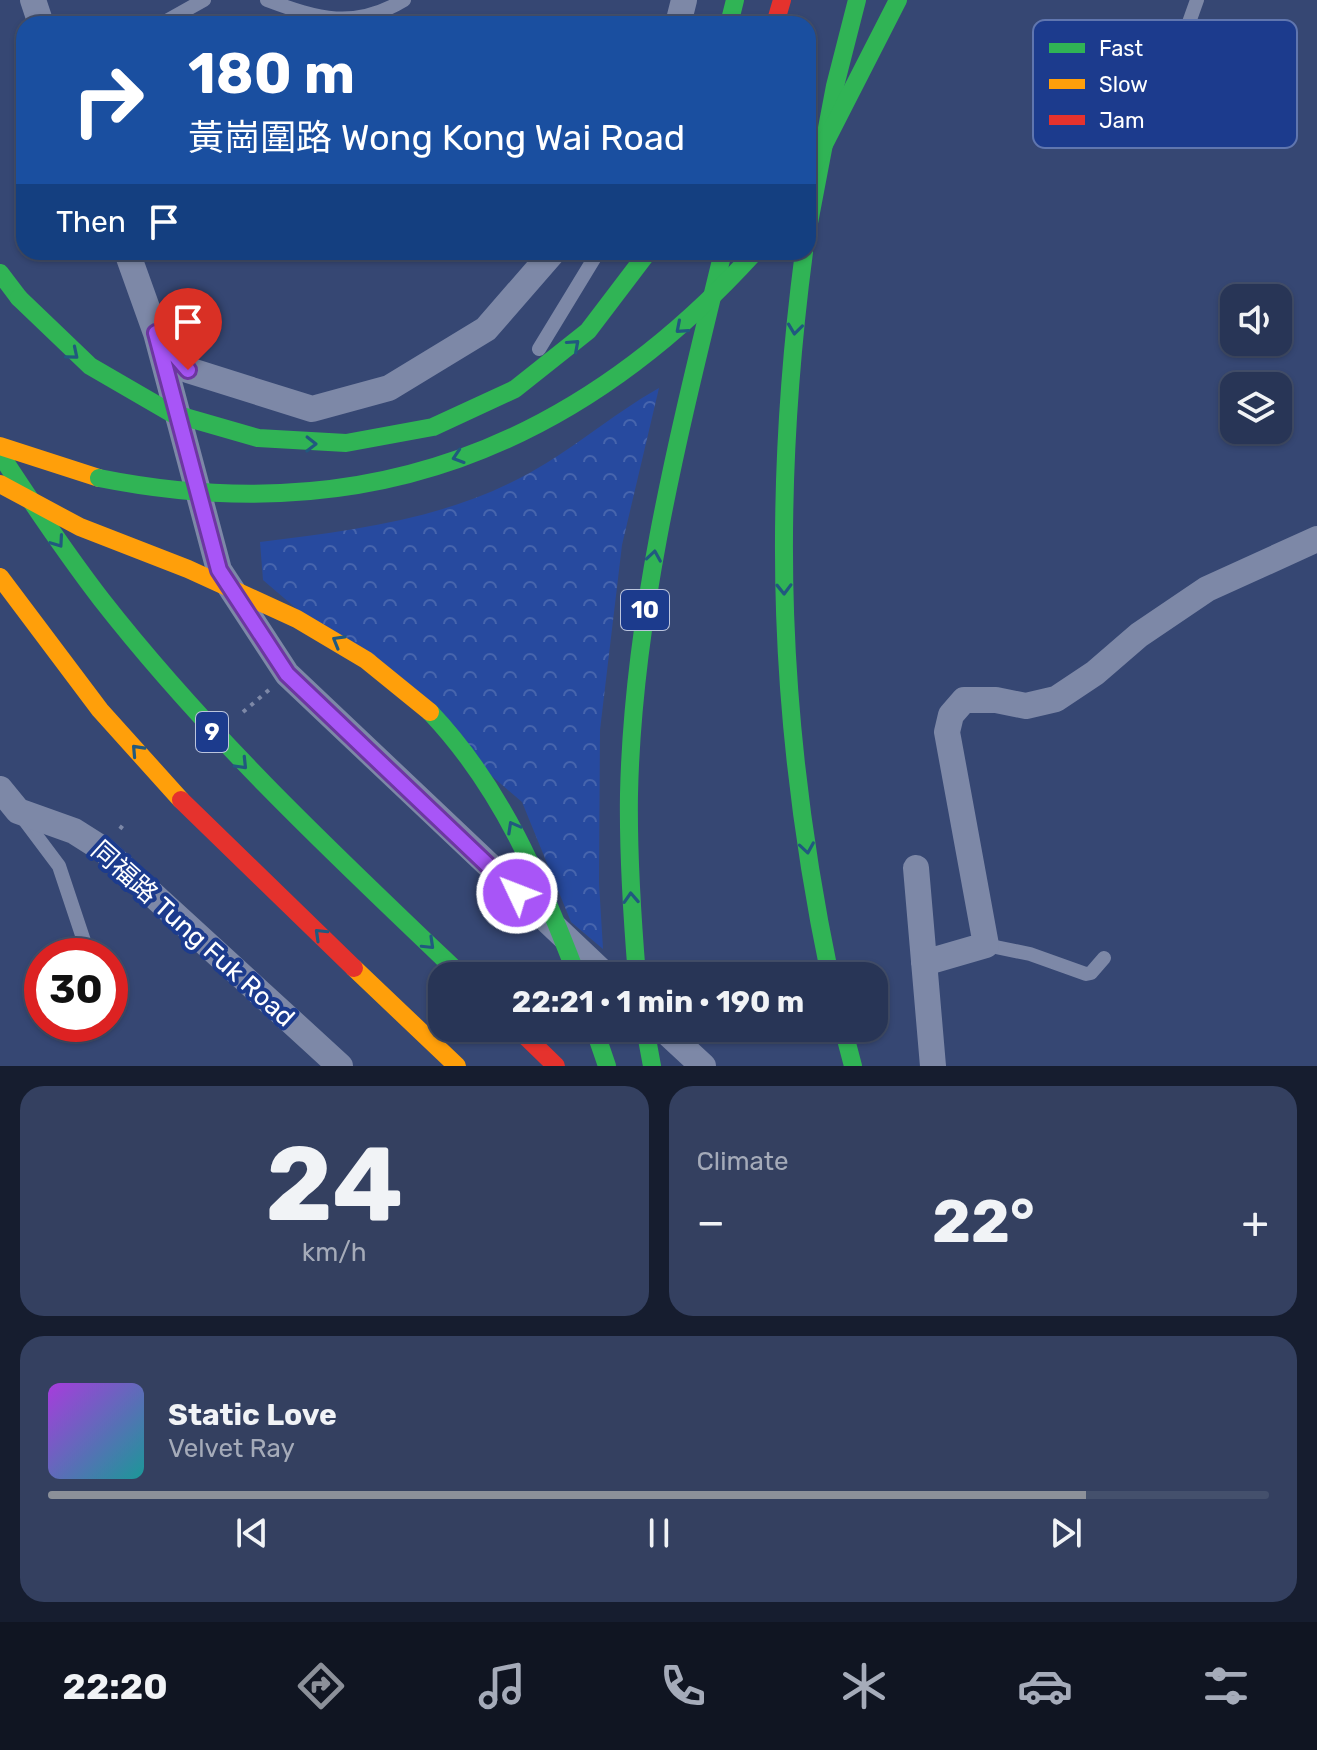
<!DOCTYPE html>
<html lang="en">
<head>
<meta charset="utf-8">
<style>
  :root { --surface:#283556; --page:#344060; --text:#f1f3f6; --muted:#a5abb9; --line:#44506c; --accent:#8c9099 }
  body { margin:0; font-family:Rubik,"Noto Sans TC",sans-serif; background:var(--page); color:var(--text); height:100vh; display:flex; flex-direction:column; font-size:30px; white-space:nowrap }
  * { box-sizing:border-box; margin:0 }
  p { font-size:26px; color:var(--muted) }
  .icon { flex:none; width:44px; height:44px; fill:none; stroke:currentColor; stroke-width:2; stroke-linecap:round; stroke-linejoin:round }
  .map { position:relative; height:1066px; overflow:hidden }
  .sheet { display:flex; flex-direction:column; gap:20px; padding:20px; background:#161d2f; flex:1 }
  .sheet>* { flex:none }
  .hud { position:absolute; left:16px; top:16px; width:800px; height:244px; border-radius:24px; box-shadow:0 2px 6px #0004,0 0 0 2px var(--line); background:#1a4fa0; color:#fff; overflow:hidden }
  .controls { position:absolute; left:1220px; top:284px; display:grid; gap:16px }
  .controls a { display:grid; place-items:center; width:72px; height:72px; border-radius:16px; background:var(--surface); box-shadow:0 2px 6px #0004,0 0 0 2px var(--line); font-size:40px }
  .speed { position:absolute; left:24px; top:938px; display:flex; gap:16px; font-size:40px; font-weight:700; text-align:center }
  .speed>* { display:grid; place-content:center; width:104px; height:104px; border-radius:50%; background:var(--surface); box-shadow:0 2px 6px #0004,0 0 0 2px var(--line); line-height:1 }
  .speed .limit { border:12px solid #d22; background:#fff; color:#111 }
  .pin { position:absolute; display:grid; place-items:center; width:68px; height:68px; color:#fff; margin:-82px -34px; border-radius:50% 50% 50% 0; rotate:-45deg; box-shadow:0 0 8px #0007 }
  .pin .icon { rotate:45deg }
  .me { position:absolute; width:88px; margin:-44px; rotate:313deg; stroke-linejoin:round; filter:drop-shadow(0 0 6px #0008) }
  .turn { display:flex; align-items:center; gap:28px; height:168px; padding:0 40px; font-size:36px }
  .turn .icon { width:104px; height:104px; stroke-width:2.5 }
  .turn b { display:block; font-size:56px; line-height:68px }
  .then { display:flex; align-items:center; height:76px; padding:0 40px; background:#0003; gap:16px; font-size:30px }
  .big { font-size:60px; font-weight:700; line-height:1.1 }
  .sheet .tile { flex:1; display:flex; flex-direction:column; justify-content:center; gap:12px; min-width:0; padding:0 28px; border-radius:24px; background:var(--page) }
  .sheet .dial { align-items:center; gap:0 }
  .dial b { font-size:104px; line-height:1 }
  .song { display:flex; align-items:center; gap:24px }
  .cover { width:96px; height:96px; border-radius:12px; background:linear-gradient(135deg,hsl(280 70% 55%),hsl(180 70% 35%)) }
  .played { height:8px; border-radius:4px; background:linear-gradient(90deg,var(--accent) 85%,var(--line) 85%) }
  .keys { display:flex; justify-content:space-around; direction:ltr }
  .heat { display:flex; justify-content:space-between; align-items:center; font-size:44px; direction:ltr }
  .sheet .tiles { flex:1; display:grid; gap:20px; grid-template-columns:1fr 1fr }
  .tile:last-child { grid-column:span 2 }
  .trip { position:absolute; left:428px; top:962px; width:460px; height:80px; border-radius:24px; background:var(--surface); box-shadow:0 2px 6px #0004,0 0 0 2px var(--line); font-weight:700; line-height:80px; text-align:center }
  .tab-bar { display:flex; height:128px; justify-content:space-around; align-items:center; background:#101522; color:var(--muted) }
  .tab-bar .icon { width:56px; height:56px }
  .tab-bar .on { color:var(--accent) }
  .tab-bar b { font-size:36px; color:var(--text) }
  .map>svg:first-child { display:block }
  .forest { fill:url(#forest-crowns) }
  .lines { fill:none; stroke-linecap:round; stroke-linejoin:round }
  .path { stroke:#7d88a7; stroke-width:4; stroke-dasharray:4 6; stroke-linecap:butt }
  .lane { stroke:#7d88a7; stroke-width:14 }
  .street { stroke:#7d88a7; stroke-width:26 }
  .fast { stroke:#30b455; stroke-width:18 }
  .slow { stroke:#ff9f0a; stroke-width:18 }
  .jam { stroke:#e5322d; stroke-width:18 }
  .fast-bridge { stroke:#30b455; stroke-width:18 }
  .slow-bridge { stroke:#ff9f0a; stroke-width:18 }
  .oneway { stroke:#21597f }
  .route-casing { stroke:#6d37a1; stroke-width:20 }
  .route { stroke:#a855f7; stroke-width:14 }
  .labels { text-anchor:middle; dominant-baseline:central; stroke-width:8; stroke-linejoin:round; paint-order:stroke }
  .shield { fill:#1c3b8d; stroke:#bbc4dd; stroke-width:2 }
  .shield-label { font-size:24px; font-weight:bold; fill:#fff }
  .street-label { font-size:26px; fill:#fff; stroke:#1c3b8d }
  .key { fill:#1c3b8d; stroke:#6076af; stroke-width:2 }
  .key-label { font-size:22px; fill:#fff }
</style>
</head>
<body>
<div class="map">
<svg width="1317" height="1066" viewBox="0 0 1317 1066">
  <defs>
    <pattern id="forest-crowns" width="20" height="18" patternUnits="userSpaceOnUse" patternTransform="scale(2)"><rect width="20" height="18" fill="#274a9f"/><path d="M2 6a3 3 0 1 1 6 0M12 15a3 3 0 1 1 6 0" fill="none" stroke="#4765ad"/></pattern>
  </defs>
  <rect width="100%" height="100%" fill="#364773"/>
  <!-- forest -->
  <path class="forest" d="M659 388 622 545 600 730 599 883 603 949 571 922 522 802 263 580 260 542C349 531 440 520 520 478 569 453 611 415 659 388Z"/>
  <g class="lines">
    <!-- path -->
    <path class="path" d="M243 712 270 689
      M120 829 126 821"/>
    <!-- lane -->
    <path class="lane" d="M267 0C318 19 354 30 404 0
      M161 24 204 0
      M1166 87 1197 0
      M539 349 598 252
      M20 814 59 866 89 956
      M986 945 1030 954 1086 974 1091 973 1104 958"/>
    <!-- street -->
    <path class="street" d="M33 0 41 24
      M678 24 684 0
      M127 252 156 333 219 570 287 674 606 976
      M160 338 188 370 312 409 389 388 486 329 553 252
      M0 789 18 811 74 831 104 850 340 1066
      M916 868 933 1066
      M924 963 986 945 947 732 951 715 964 700H996L1026 706 1056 699 1095 673 1139 635 1207 589 1317 539
      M662 1028 703 1066"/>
    <!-- fast -->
    <path class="fast" d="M729 24 735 0
      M808 228 835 86 857 0
      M804 252C771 504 778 727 830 976
      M0 273 19 298
      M0 454C32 503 65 552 101 599 208 736 336 856 462 976
      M637 976C632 915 628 855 629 794 633 611 680 429 723 252
      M594 1028 607 1066
      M645 1028 652 1066
      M843 1028 853 1066"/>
    <!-- slow -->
    <path class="slow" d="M0 446 99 478
      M0 577 100 710 181 800
      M354 968 457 1066"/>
    <!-- jam -->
    <path class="jam" d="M775 24 782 0
      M181 800 354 968
      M517 1028 556 1066"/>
    <!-- fast-bridge -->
    <path class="fast-bridge" d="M808 176 898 0
      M19 298 90 366 171 413 258 438 346 443 433 427 515 389 588 331 648 252
      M99 478C363 531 576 449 755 252
      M430 712C502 788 540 879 577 976"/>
    <!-- slow-bridge -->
    <path class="slow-bridge" d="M0 484 80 527 188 569 297 619 366 660 430 712"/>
  </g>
  <!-- one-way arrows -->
  <defs><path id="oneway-chevron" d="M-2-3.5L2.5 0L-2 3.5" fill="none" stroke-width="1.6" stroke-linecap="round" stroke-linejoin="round" transform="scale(2)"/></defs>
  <g class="oneway">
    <use href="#oneway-chevron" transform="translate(681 328) rotate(139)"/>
    <use href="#oneway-chevron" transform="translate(795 329) rotate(97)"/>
    <use href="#oneway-chevron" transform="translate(574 345) rotate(-42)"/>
    <use href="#oneway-chevron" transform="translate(73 354) rotate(40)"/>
    <use href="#oneway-chevron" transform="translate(311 444) rotate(1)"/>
    <use href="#oneway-chevron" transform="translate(458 457) rotate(162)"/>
    <use href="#oneway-chevron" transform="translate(58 542) rotate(55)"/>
    <use href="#oneway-chevron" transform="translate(654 556) rotate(-81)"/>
    <use href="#oneway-chevron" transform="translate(784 589) rotate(89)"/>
    <use href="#oneway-chevron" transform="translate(338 641) rotate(-150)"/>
    <use href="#oneway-chevron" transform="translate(137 750) rotate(-133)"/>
    <use href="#oneway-chevron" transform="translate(242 764) rotate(46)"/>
    <use href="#oneway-chevron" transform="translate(513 827) rotate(-119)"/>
    <use href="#oneway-chevron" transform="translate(807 848) rotate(81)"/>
    <use href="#oneway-chevron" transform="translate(631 898) rotate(-93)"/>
    <use href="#oneway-chevron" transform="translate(320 934) rotate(-136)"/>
    <use href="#oneway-chevron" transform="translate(429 944) rotate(44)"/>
  </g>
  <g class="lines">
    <!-- route casing -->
    <g class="route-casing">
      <path id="route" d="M188 370 156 333 219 570 287 674 517 893"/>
    </g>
    <!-- route -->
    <use href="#route" class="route"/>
  </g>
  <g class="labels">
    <!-- shield labels -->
    <g class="shield">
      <rect x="621" y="590" width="48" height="40" rx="6"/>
      <rect x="196" y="712" width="32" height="40" rx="6"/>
    </g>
    <g class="shield-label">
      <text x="645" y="610">10</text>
      <text x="212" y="732">9</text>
    </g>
    <!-- street labels -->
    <g class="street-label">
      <text transform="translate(193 934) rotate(42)">同福路 Tung Fuk Road</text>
    </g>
  </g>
  <!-- legend -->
  <rect x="1033" y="20" width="264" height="128" rx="12" class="key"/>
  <rect x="1049" y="43" width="36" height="10" fill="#30b455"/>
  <rect x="1049" y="79" width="36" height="10" fill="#ff9f0a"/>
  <rect x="1049" y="115" width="36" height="10" fill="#e5322d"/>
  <g class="key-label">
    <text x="1099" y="56">Fast</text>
    <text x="1099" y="92">Slow</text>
    <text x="1099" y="128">Jam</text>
  </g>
</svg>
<div class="controls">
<a><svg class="icon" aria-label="sound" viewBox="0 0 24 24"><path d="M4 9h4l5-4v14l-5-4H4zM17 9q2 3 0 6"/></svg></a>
<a><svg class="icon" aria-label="layers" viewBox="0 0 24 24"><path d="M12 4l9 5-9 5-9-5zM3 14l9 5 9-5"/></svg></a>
</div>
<div class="speed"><div class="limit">30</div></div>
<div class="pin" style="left:188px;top:370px;background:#d93025"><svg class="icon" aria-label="arrive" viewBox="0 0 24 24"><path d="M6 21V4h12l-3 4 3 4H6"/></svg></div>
<svg class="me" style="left:517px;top:893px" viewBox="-20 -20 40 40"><circle r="17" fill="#a855f7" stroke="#fff" stroke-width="3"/><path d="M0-11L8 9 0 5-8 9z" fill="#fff"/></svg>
<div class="trip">22:21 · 1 min · 190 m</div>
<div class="hud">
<div class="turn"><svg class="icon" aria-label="right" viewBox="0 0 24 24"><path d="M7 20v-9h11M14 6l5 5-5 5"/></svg><div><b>180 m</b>黃崗圍路 Wong Kong Wai Road</div></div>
<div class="then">Then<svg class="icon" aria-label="arrive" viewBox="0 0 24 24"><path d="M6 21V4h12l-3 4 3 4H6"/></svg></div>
</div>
</div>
<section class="sheet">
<div class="tiles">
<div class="tile dial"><b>24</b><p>km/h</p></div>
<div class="tile"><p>Climate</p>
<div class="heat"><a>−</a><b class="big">22°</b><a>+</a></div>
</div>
<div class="tile">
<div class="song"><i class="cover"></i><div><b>Static Love</b><p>Velvet Ray</p></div></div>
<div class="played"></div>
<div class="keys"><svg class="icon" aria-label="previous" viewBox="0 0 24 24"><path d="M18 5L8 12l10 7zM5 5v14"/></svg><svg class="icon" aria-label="pause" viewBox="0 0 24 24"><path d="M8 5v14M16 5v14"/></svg><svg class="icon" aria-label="next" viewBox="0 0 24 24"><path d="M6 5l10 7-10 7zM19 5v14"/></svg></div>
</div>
</div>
</section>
<nav class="tab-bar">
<b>22:20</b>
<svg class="icon on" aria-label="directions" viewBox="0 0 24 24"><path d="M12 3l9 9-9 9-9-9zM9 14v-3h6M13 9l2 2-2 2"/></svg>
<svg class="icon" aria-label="music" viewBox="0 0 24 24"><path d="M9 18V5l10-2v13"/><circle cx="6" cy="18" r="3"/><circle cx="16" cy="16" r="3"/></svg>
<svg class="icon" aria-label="phone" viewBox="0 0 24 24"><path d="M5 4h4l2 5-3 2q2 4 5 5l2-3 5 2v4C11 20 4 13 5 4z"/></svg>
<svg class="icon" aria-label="climate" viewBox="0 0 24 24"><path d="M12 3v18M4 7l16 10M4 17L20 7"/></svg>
<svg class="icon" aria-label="car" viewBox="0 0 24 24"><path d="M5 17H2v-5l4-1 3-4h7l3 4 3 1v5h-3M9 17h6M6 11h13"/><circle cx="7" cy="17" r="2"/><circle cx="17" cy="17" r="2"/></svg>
<svg class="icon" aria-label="filters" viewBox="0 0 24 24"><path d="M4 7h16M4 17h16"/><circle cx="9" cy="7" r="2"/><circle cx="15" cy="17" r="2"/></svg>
</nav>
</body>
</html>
